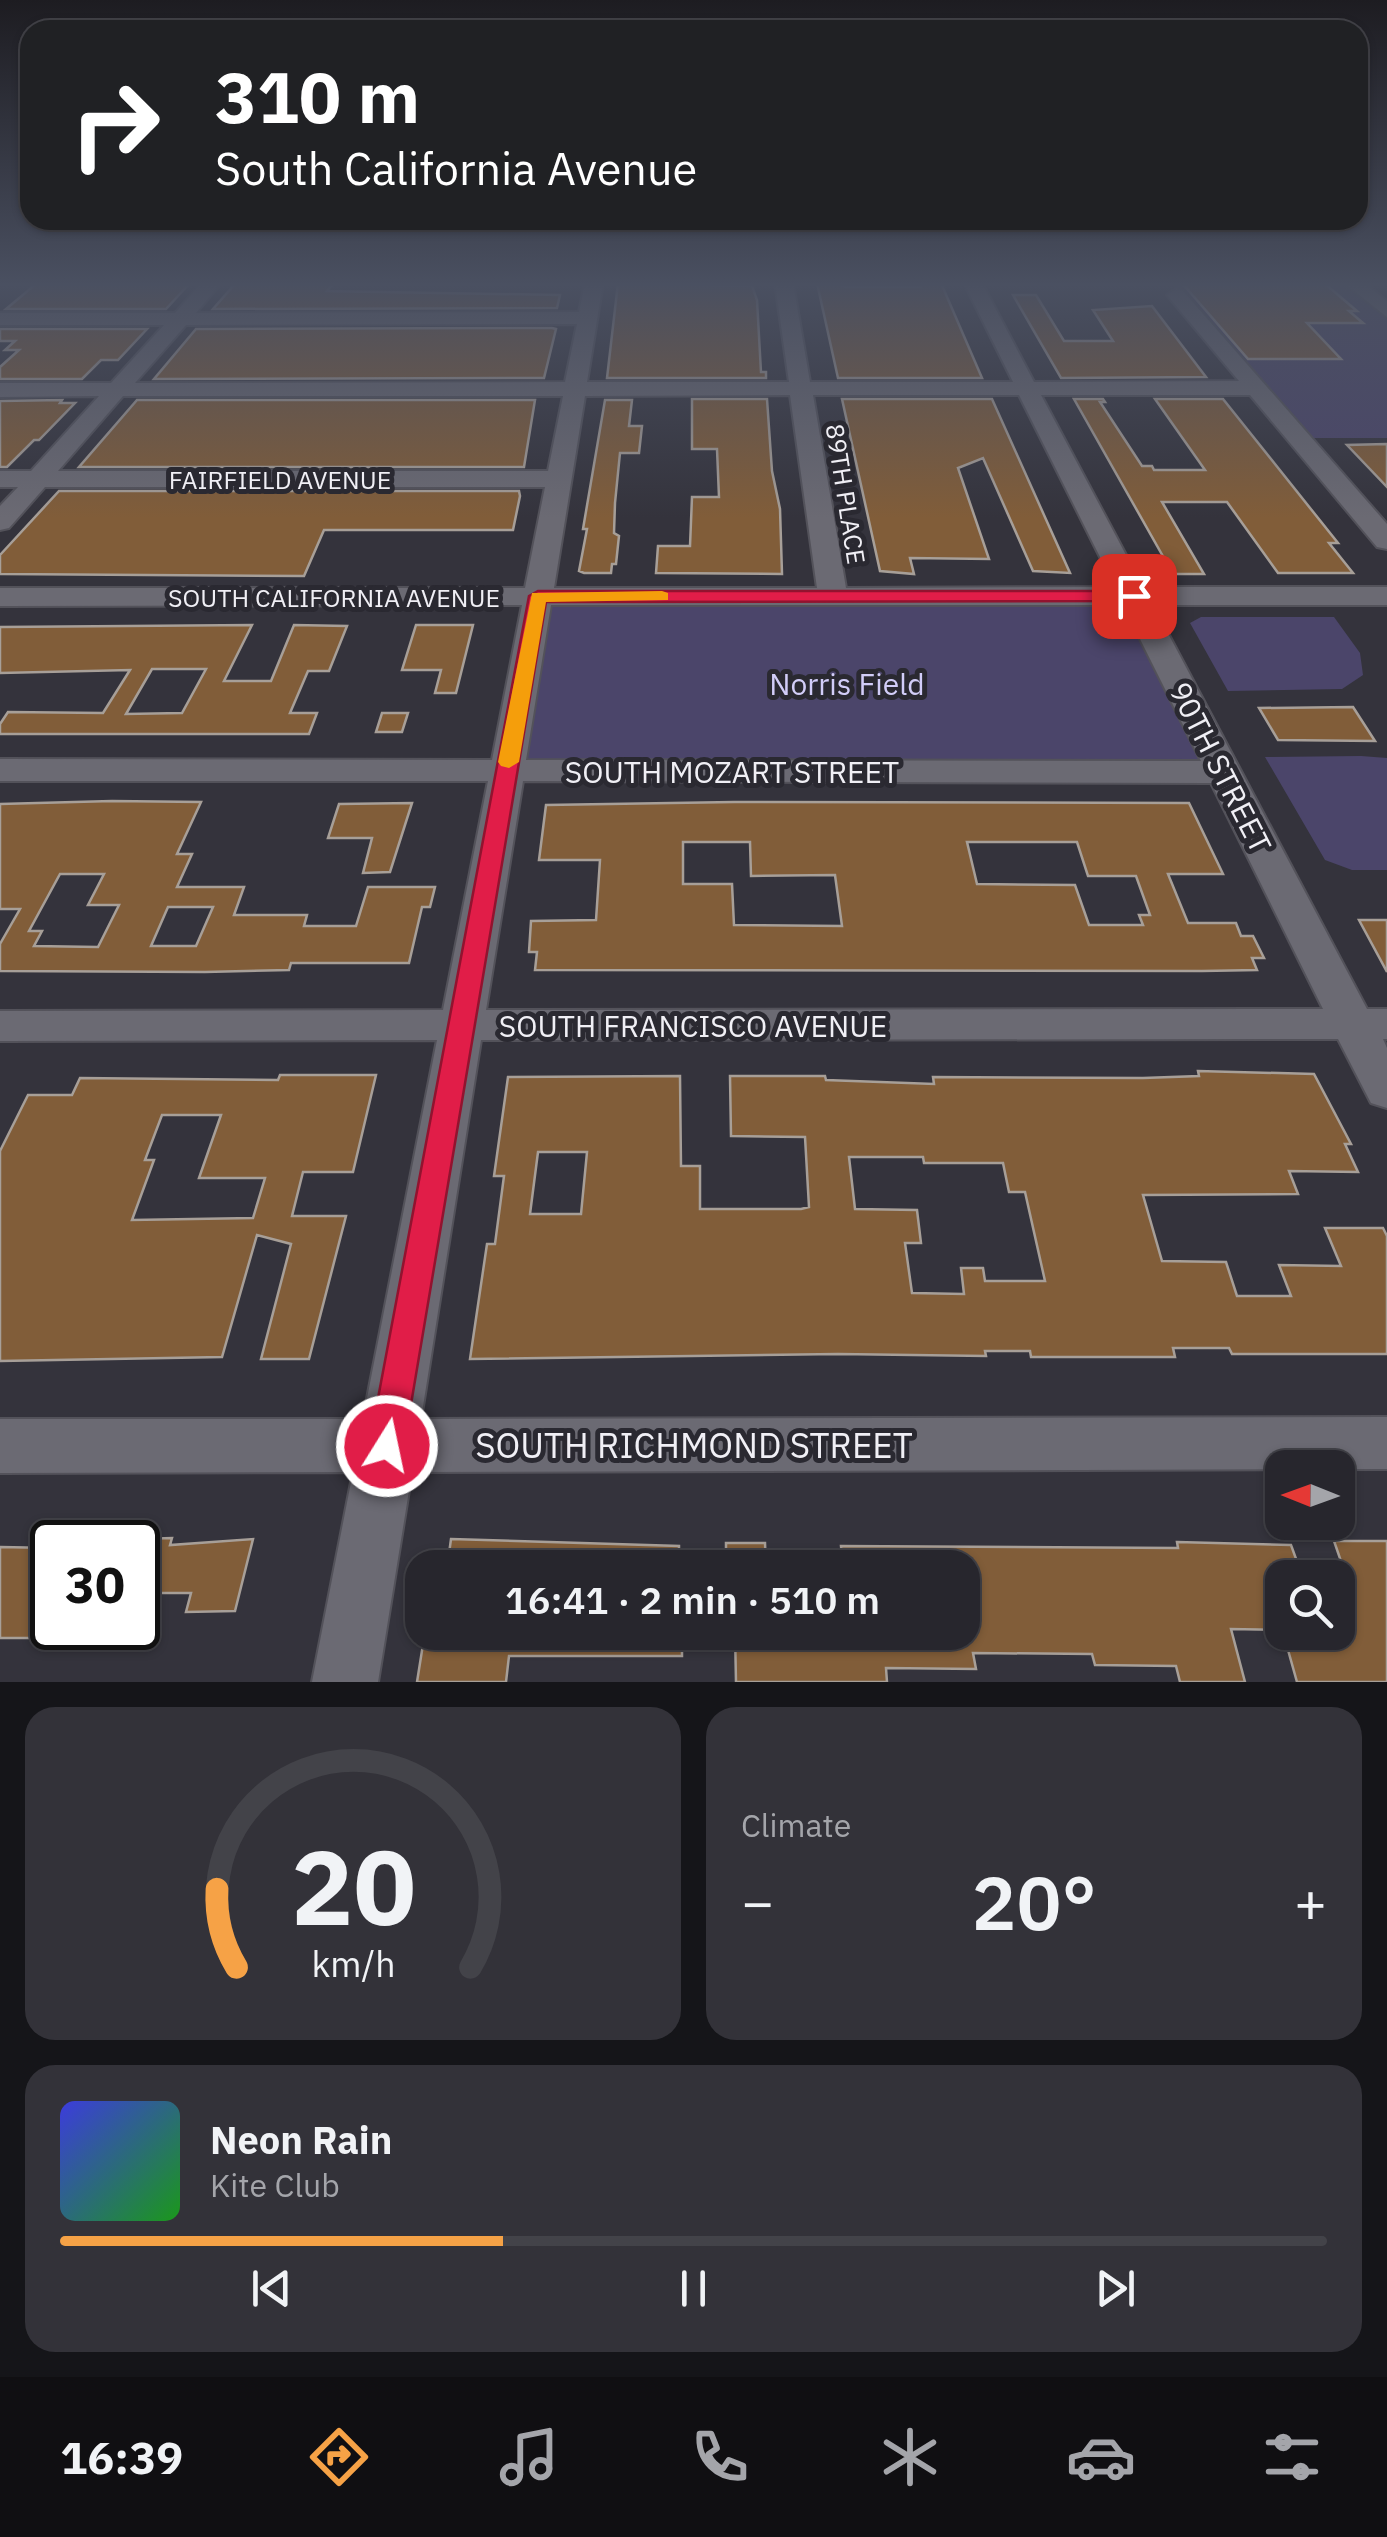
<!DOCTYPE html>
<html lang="en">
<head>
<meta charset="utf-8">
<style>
  :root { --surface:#27262d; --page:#333239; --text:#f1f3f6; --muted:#a4a5aa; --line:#434349; --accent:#f6a246 }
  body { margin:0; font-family:"IBM Plex Sans",sans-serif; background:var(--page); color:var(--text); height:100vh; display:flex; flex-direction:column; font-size:38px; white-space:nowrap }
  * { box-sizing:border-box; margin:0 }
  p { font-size:32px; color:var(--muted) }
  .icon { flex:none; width:55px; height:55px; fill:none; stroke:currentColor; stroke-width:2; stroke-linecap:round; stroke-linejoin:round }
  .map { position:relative; height:1682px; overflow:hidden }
  .details { display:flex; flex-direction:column; gap:25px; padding:25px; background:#151519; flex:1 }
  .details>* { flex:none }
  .top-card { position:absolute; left:20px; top:20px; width:1348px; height:210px; border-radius:30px; box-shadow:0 2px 8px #0004,0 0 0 2px var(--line); background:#202124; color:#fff; overflow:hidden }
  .needle { width:65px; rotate:271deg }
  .tools { position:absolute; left:1265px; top:1450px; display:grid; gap:20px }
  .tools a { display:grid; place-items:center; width:90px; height:90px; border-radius:20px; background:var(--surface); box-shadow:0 2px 8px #0004,0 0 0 2px var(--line); font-size:50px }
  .speed { position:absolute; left:30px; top:1520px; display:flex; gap:20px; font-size:50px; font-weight:700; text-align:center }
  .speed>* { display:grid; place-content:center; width:130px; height:130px; border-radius:50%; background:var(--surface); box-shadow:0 2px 8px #0004,0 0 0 2px var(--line); line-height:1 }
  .speed .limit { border:5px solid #111; border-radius:15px; background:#fff; color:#111 }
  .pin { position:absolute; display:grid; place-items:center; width:85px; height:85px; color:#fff; margin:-42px; border-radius:20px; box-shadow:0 5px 15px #0006 }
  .me { position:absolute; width:110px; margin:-55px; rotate:10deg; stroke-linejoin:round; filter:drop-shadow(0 0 8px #0008) }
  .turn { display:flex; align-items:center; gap:35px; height:210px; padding:0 30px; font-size:45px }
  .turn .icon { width:130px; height:130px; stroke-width:2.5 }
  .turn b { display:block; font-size:70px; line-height:85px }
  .big { font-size:75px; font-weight:600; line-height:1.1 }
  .details .card { flex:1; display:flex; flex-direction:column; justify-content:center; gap:15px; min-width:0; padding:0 35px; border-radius:30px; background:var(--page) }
  .details .dial { align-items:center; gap:0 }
  .dial svg { height:260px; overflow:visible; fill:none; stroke:var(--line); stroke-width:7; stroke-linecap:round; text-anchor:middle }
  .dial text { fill:var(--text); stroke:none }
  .song { display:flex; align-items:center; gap:30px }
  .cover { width:120px; height:120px; border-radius:15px; background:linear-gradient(135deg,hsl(240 70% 55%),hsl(120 70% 35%)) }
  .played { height:10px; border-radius:5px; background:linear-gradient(90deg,var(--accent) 35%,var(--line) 35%) }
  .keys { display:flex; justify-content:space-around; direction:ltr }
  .heat { display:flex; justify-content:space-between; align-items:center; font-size:55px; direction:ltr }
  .details .tiles { flex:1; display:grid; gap:25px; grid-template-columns:1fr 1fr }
  .card:last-child { grid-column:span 2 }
  .trip { position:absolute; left:405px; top:1550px; width:575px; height:100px; border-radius:30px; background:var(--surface); box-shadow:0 2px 8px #0004,0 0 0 2px var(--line); font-weight:600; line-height:100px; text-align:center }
  .tab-bar { display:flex; height:160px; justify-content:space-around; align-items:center; background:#100f12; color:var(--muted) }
  .tab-bar .icon { width:70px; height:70px }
  .tab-bar .current { color:var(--accent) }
  .tab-bar b { font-size:45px; color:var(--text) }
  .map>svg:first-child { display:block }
  .green { fill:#4b456a }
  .building { fill:#815d39; stroke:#a79f98; stroke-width:2.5; fill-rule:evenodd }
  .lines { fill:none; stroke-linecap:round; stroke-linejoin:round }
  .minor-casing { stroke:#53525a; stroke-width:4 }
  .minor { fill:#6b6a73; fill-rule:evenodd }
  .route { fill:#e11d48; stroke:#92132f; stroke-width:2.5 }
  .slow { fill:#f59e0b }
  .labels { text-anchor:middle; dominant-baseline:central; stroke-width:10; stroke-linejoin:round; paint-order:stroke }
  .far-street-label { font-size:25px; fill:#f0eff5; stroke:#2a2931 }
  .park-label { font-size:30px; fill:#d2cdf8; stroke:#2a2931 }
  .street-label { font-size:30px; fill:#f0eff5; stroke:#2a2931 }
  .near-street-label { font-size:35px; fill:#f0eff5; stroke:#2a2931 }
</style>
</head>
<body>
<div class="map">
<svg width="1387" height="1682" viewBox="0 0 1387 1682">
  <rect width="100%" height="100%" fill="#34333c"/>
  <!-- green -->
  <path class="green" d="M1172 283H1344L1387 319V438H1310Z
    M546 604H1122L1202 762 519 761Z
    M1201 617H1334L1360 653 1363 675 1342 689 1228 691 1190 623Z
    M1361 756 1387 758V870H1352L1325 860 1265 757Z"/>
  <!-- building -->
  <path class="building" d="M242 283H333L327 291 560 295 557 308 213 309 235 284Z
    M618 283 752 286 757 300 761 372H766V378H607Z
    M817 283H837L845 287H920L917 283H941L982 378H838Z
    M1182 283H1324L1357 311H1349L1363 323H1307L1341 359H1248Z
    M36 284 92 283 189 284 166 309H6Z
    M1013 295H1036L1064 341H1113L1093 310 1152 306 1206 377 1061 378Z
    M0 329H147L118 360H101L82 379H0V367L19 350H5L15 341H0Z
    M196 329 552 328 556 329 544 378 154 379Z
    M692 399H767L772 471 780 509 782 574 656 573 658 546H690L692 497H719L717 449H692Z
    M842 399H992L1070 573 1033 571 983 458 958 468 989 559 910 558 914 574 880 571Z
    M1074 399H1103L1105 402H1100L1142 466H1152L1154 470H1205L1155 399H1223L1338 543H1329L1353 573H1278L1227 502H1162L1204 574H1173Z
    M62 400 60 403H75L39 440H34L7 467H0V401Z
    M137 400H535L524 467H79Z
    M605 400H632L629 426H642L639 453H620L615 503 614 533 619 536 616 564H612L611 573H584L579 571 587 529H583Z
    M1387 444V487L1347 445Z
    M59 491H519L520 496 513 530H324L304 576 0 574V555Z
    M252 625 224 681H271L294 625 347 626 329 671H308L290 713H317L309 734H0V724L8 712 103 713 130 670 0 673V627ZM152 669H206L182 713 126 714Z
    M416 625H473L456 693H435L441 670H402Z
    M1353 707 1375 741 1278 740 1259 708Z
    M382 713H408L402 732H376Z
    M112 801 201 802 177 854H192L177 887H244L234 915H307L304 926H356L368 887H435L430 907H422L409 963H291L289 970 205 972 0 971V944L20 909H0V804ZM60 874H104L88 905H119L98 947 34 946 42 931H29ZM168 907H213L196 946H151Z
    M734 802 1189 803 1223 874H1168L1188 923H1236L1241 936H1253L1264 958H1252L1257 970 1202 971 535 970 537 952H529L531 921 596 920 600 860H539L546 805ZM683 842H750L751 876 835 875 842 926 734 925 732 884H683ZM967 842H1077L1088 876H1136L1150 915H1139L1143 925H1089L1075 885 977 884Z
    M412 803 390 872 363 873 372 838H328L339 804Z
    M1359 920H1387V972Z
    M1198 1071 1314 1074 1351 1144H1345L1358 1172 1289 1171 1298 1194 1143 1195 1162 1261 1226 1262 1237 1296H1291L1279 1265 1341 1266 1325 1228H1383L1387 1236V1354H1232L1229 1348H1173L1175 1357H1031L1030 1351H985L986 1356 838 1354 470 1359 487 1244H495L504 1176H494L508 1077 680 1076 681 1166H700V1209H801L809 1207 805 1137 731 1136 730 1076H825L826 1080 934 1084 933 1077 1143 1078 1199 1076ZM538 1152H587L581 1214H530ZM849 1157H923L924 1163H1003L1009 1192H1025L1045 1281H985L983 1268H961L964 1294 912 1293 905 1243H921L917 1210 855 1209Z
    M280 1075H376L353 1172H303L292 1216H346L309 1359H261L291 1244 257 1235 222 1357 0 1361V1151L28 1095H72L80 1078 278 1080ZM162 1115H221L199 1178H265L253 1218 132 1220 154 1160H145Z
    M172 1538 170 1545 253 1539 235 1611 186 1612 191 1593H138V1539Z
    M451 1539 679 1546V1568H447Z
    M1334 1541H1387V1682H1297L1283 1632H1338V1570H1344Z
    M1177 1542 1291 1545 1303 1578H1282V1630L1231 1629 1245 1682H1180L1176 1666 1095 1665 1092 1654 973 1653 976 1669 886 1668 887 1682H736L735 1632H962V1568H843L841 1546 1178 1548Z
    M726 1543H765L766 1568H726Z
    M0 1547 52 1548V1638H0Z
    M437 1632H682V1656H509L506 1682H417L424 1638H436Z"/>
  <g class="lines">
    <!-- minor casing -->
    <g class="minor-casing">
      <path id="minor" d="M202 283H221L196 313 579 312 585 283H603L587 382H789L775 283H793L810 382H1013L964 283H982L1034 382 1239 381 1167 295 1176 289 1183 291 1387 524V549L1377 547 1250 395H1041L1143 587H1387V605H1153L1367 1009H1387V1039H1383L1387 1048V1108L1371 1103 1338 1039 481 1040 421 1419 1387 1417V1469L412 1472 378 1682H312L353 1472 0 1473V1419H363L437 1040 0 1041V1011L443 1010 488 781H0V759L492 760 522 605 0 606V588H525L545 487H45L9 528 0 530V506L18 487H0V471H31L99 396 0 397V383H111L164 325H0V313H175ZM577 324 565 382 135 383 186 325ZM790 395 817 588H554L585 396ZM813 395H1019L1115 587 846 588ZM123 396H563L548 471H58ZM551 605H1123L1201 761 526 760ZM523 781 1211 783 1323 1009 486 1010Z
        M1344 283H1364L1387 301V317Z"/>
    </g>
    <!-- minor -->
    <use href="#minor" class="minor"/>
  </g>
  <!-- sky -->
  <linearGradient id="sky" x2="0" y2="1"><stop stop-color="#1d1c21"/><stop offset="0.55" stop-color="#4a5061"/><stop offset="1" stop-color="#4a5061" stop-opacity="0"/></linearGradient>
  <rect width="1387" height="518" fill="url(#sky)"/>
  <!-- route -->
  <path class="route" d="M538 591H1134L1143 596 1134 601 546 602 404 1446 399 1457 387 1462 374 1457 369 1446 529 596Z"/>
  <!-- slow -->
  <path class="slow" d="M662 591 668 593V600L546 602 519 762 509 768 501 766 498 762 532 593Z"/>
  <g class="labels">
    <!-- far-street labels -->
    <g class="far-street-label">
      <text x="280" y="479">FAIRFIELD AVENUE</text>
      <text transform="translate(846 494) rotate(81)">89TH PLACE</text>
      <text x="334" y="597">SOUTH CALIFORNIA AVENUE</text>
    </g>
    <!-- park labels -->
    <g class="park-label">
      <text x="847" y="683">Norris Field</text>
    </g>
    <!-- street labels -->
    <g class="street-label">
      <text transform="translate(1221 767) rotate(63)">90TH STREET</text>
      <text x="732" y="771">SOUTH MOZART STREET</text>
      <text x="693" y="1025">SOUTH FRANCISCO AVENUE</text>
    </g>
    <!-- near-street labels -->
    <g class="near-street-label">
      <text x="694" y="1445">SOUTH RICHMOND STREET</text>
    </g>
  </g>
</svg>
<div class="tools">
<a><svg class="needle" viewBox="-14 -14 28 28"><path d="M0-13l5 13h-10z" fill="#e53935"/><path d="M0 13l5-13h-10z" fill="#a4a5aa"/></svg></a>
<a><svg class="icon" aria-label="search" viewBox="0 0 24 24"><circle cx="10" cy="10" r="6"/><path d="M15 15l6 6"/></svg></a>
</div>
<div class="speed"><div class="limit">30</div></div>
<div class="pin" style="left:1134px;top:596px;background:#d93025"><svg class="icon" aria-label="arrive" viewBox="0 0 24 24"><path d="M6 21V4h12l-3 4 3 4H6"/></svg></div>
<svg class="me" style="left:387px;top:1446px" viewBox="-20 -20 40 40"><circle r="17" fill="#e11d48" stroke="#fff" stroke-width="3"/><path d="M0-11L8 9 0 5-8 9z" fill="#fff"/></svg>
<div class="trip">16:41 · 2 min · 510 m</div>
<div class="top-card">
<div class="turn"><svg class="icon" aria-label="right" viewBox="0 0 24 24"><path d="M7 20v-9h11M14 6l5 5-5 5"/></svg><div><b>310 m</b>South California Avenue</div></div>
</div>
</div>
<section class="details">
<div class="tiles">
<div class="card dial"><svg viewBox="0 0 100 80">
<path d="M14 69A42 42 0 1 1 86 69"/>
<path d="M14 69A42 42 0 0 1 8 45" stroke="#f6a246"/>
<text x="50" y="56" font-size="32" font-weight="700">20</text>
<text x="50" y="72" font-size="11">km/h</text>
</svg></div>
<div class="card"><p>Climate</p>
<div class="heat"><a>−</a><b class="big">20°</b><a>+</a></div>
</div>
<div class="card">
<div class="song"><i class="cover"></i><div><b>Neon Rain</b><p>Kite Club</p></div></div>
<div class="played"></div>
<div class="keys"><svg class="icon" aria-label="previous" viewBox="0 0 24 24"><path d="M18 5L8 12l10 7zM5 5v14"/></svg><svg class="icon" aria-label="pause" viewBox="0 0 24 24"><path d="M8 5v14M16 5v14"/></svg><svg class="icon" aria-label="next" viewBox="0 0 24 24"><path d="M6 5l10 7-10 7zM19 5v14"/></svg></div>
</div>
</div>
</section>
<nav class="tab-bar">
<b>16:39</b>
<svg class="icon current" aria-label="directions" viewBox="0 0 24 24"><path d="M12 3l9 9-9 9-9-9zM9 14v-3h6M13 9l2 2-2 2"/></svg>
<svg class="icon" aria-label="music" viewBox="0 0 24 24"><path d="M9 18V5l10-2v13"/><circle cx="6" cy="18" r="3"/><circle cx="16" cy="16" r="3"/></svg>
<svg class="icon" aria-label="phone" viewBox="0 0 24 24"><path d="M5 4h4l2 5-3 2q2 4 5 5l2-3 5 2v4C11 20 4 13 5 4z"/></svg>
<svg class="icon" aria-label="climate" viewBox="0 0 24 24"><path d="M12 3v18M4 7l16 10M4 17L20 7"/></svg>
<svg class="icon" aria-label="car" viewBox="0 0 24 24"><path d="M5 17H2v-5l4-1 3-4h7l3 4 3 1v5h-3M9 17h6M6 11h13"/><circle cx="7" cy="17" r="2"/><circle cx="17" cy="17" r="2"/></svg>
<svg class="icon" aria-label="filters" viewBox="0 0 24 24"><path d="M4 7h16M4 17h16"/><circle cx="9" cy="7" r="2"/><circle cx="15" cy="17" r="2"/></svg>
</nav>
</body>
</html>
